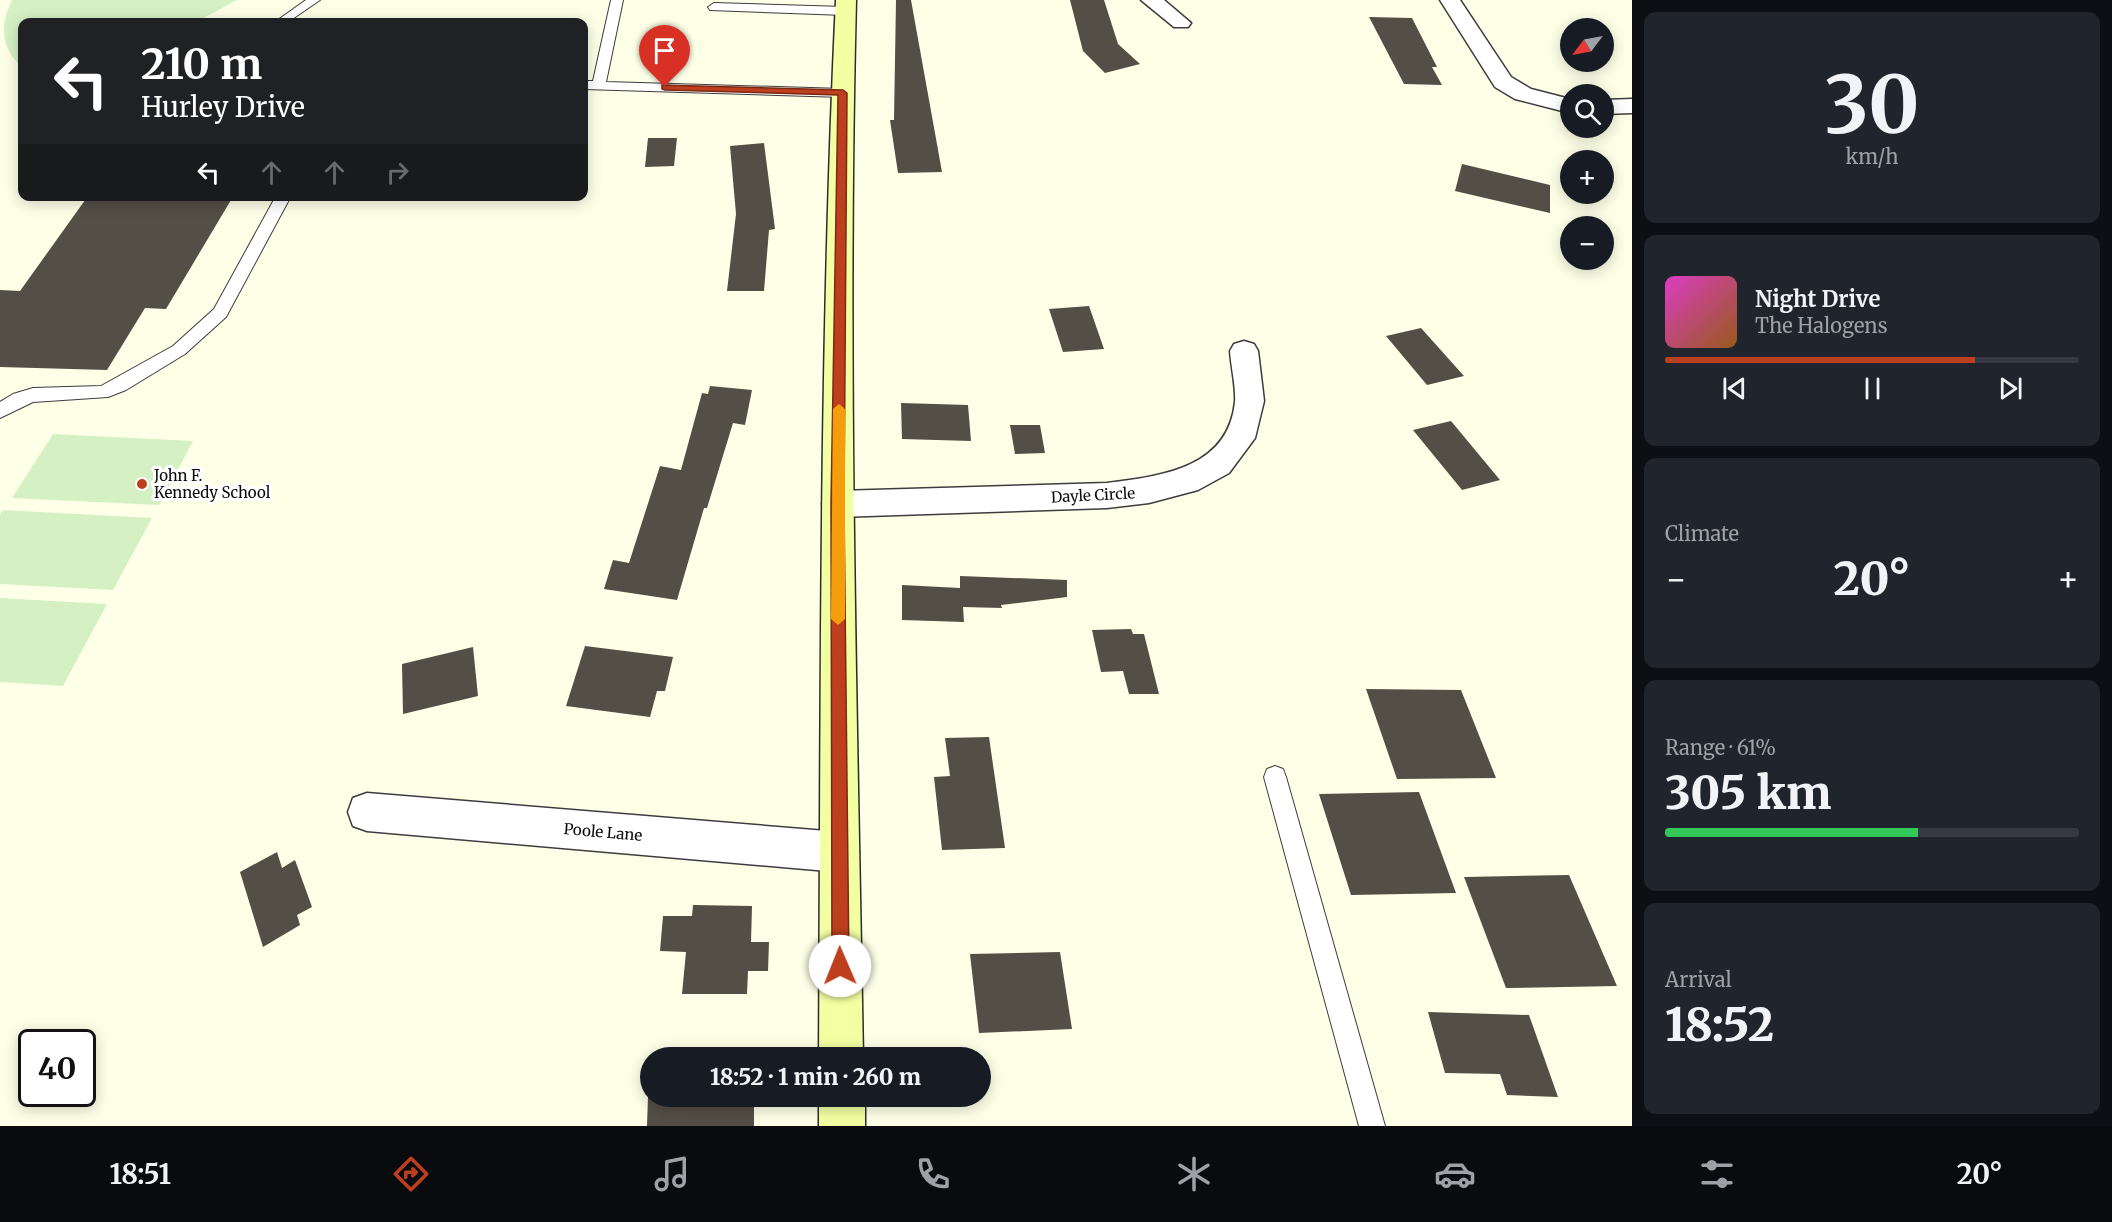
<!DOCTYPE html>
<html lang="en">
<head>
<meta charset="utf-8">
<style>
  :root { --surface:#171b24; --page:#20242c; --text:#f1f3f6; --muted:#9ea1a6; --line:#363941; --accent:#be3f1e }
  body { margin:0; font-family:Merriweather,serif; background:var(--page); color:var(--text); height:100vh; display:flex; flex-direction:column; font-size:22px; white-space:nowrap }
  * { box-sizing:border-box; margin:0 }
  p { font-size:20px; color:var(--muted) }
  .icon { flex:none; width:33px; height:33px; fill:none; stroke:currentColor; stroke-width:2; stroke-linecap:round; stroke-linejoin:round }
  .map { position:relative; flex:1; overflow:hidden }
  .panel { display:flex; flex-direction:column; gap:12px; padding:12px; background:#0d0f14; width:480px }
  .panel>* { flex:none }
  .guide { position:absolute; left:18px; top:18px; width:570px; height:183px; border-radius:12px; box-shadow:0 3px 15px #0003; background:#202124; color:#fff; overflow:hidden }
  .needle { width:39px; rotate:238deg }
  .fabs { position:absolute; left:1560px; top:18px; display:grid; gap:12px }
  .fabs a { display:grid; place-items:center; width:54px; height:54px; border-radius:50%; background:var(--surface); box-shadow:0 3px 15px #0003; font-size:30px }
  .speed { position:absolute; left:18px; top:1029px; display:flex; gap:12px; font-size:30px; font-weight:700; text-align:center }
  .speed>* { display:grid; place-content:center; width:78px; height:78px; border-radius:50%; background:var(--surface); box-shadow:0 3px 15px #0003; line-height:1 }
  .speed .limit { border:3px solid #111; border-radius:9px; background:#fff; color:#111 }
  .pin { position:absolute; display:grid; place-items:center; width:51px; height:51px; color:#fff; margin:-62px -26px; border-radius:50% 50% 50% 0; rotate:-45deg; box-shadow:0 0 6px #0007 }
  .pin .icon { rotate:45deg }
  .me { position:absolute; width:66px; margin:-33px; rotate:359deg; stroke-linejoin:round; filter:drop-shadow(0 0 4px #0008) }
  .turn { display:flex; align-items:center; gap:21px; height:126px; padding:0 24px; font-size:27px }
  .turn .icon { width:78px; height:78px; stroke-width:2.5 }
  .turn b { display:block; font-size:42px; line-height:51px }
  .lanes { display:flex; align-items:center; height:57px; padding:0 24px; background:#0003; justify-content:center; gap:30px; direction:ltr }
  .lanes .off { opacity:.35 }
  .big { font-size:45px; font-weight:800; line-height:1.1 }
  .panel .widget { flex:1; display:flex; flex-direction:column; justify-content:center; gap:9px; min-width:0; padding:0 21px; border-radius:12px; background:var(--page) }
  .panel .dial { align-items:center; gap:0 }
  .dial b { font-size:78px; line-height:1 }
  .song { display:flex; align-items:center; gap:18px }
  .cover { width:72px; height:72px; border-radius:9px; background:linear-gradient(135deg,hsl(310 70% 55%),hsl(30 70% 35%)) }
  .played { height:6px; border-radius:3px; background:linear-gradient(90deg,var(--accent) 75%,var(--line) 75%) }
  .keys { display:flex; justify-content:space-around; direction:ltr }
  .heat { display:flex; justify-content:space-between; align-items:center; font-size:33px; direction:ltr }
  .charge { height:9px; border-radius:4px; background:linear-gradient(90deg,#34c759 61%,var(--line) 0) }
  .trip { position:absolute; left:640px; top:1047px; width:351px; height:60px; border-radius:30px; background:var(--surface); box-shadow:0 3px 15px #0003; font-weight:800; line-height:60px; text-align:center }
  .dock { display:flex; height:96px; justify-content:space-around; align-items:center; background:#090b0e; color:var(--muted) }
  .dock .icon { width:42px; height:42px }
  .dock .active { color:var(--accent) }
  .dock b { font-size:27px; color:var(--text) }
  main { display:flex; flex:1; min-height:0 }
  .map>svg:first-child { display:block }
  .pitch { fill:#d5f1c3 }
  .building { fill:#534e46 }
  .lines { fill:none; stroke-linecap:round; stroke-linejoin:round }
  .lane-casing { stroke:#3d3d3d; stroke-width:2 }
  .street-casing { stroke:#3d3d3d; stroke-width:3 }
  .secondary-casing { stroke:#2c2c2c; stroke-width:3 }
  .lane { fill:#fff; fill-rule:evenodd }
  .street { fill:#fff; fill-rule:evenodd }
  .secondary { fill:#f2ffa2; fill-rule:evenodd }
  .route { fill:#be3f1e; stroke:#7c2914; stroke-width:1.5 }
  .slow { fill:#f59e0b }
  .poi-dot { fill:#be3f1e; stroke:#fff; stroke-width:2 }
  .labels { text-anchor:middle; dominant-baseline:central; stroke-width:6; stroke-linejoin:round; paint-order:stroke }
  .poi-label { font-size:15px; fill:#0a0a0a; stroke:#fff; text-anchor:start }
  .street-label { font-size:15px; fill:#0a0a0a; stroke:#fff }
</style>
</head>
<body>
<main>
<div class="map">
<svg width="1632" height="1126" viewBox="0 0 1632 1126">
  <rect width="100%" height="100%" fill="#feffe7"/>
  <!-- pitch -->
  <path class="pitch" d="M12 0H237L196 22H22V67C0 48 0 25 12 0Z
    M53 434 193 441 159 505 12 498Z
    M3 510 152 518 113 590 0 584V515Z
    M0 598 107 604 63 686 0 682Z"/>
  <!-- building -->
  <path class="building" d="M896 0H911L942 172 898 173 890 120H894Z
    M1070 0H1104L1118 44 1140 64 1105 73 1083 51Z
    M1369 17 1412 18 1437 67H1432L1442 85 1404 84Z
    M648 138H677L674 166 645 167Z
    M764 143 775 229 769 230 764 291H727L736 214 730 146Z
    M1462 164 1550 185V213L1455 191Z
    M88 196H214L213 199 231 200 166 309 145 308 107 370 0 367V290L20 291Z
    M1089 306 1104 349 1063 352 1049 309Z
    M1421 328 1464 376 1427 385 1386 336Z
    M710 386 752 390 745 425 733 423 707 508H704L677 600 604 589 613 560 629 563 660 466 681 470 702 393 708 394Z
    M901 403 968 405 971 441 902 439Z
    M1451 421 1500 480 1462 490 1413 430Z
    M1010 425H1040L1045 453 1015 454Z
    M960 576 1067 580V597L1001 605 1002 608 963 607 964 622 902 620V585L960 588Z
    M1131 629 1133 634H1144L1159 694H1129L1123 671 1101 672 1092 630Z
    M585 646 673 657 665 691H657L650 717 566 706Z
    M473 647 478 696 403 714 402 664Z
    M1366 689 1461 690 1496 778 1397 779Z
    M989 737 1005 848 942 850 934 777 950 776 945 738Z
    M1419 792 1456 893 1351 895 1319 794Z
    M277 852 282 868 295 860 312 907 297 915 300 925 263 947 240 872Z
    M1569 875 1617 986 1506 988 1464 877Z
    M693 905 752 906 751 942H769L768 971H748L747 994H682L686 952 660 951 663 916H692Z
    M1060 952 1072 1029 979 1033 970 954Z
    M1428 1012 1529 1015 1558 1097 1507 1095 1500 1074 1445 1073Z
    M648 1096H754V1126H647Z"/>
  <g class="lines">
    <!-- lane casing -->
    <g class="lane-casing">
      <path id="lane" d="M306 0H320L288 22H275Z
        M611 0H623L606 82 843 89 850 93 843 97 584 89V81H593Z
        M714 3 845 7 851 11 845 15 710 10 708 7Z
        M276 196H291L226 317 185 354 126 390 108 397 33 402 0 418V402L13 394 33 388 101 386 173 346 214 309Z
        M1275 766 1283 769 1286 777 1385 1126H1359L1264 777 1267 769Z"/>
    </g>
    <!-- street casing -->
    <g class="street-casing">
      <path id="street" d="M1141 0H1164L1191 23 1188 27H1174Z
        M1440 0H1460L1511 77 1531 89 1570 99V113L1515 99 1495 87Z
        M1632 99V113L1604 114V100Z
        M1244 341 1254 344 1258 351 1264 401 1255 438 1229 473 1198 490 1149 503 1107 508 838 517 827 513 822 504 827 495 838 491 1107 483C1161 476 1228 469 1235 402 1236 386 1231 367 1230 351L1234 344Z
        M367 793 839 832 853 838 859 852 853 866 839 872 367 831 353 826 348 812 353 798Z"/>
    </g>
    <!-- secondary casing -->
    <g class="secondary-casing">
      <path id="secondary" d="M836 0H856C847 352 857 705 863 1058H819C821 705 819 352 836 0Z
        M819 1096H865V1126H819Z"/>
    </g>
    <!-- lane -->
    <use href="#lane" class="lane"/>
    <!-- street -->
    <use href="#street" class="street"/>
    <!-- secondary -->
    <use href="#secondary" class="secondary"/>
  </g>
  <!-- route -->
  <path class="route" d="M662 85 843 90 847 93 844 504 849 966 846 972 840 975 834 972 832 966 831 504 838 95 665 90 662 89Z"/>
  <!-- slow -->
  <path class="slow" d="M839 404 845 409V619L838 625 831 619 833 409Z"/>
  <!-- markers -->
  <circle class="poi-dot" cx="142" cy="484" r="6"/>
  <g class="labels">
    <!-- poi labels -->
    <g class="poi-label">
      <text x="154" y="475">John F.<tspan x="154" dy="17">Kennedy School</tspan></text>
    </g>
    <!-- street labels -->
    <g class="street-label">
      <text transform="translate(1093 495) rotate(-3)">Dayle Circle</text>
      <text transform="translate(603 832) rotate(5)">Poole Lane</text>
    </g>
  </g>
</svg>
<div class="fabs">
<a><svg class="needle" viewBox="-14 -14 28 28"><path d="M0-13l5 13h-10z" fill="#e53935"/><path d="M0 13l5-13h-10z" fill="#9ea1a6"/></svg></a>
<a><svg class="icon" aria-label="search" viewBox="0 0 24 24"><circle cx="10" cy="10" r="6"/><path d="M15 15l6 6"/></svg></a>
<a>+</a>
<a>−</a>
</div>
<div class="speed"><div class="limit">40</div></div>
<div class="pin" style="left:665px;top:87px;background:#d93025"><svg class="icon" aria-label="arrive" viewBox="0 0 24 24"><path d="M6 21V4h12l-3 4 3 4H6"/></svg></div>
<svg class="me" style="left:840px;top:966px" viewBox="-20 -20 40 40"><circle r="19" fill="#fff"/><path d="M0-13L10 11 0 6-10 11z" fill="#be3f1e"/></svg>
<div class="trip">18:52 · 1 min · 260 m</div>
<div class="guide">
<div class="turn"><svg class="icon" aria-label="left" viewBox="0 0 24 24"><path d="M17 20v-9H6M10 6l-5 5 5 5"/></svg><div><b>210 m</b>Hurley Drive</div></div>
<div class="lanes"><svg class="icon" aria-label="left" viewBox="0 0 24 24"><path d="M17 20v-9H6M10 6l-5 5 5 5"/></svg><svg class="icon off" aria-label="ahead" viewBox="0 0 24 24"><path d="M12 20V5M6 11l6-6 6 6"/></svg><svg class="icon off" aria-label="ahead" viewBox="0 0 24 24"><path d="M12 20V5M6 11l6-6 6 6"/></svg><svg class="icon off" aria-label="right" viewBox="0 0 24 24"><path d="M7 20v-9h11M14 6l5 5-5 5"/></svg></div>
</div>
</div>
<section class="panel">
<div class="widget dial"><b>30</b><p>km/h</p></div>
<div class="widget">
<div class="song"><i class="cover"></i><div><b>Night Drive</b><p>The Halogens</p></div></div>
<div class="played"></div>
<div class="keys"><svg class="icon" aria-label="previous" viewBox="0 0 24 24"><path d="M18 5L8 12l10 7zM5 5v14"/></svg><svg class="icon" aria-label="pause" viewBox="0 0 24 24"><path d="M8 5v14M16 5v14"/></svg><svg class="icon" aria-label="next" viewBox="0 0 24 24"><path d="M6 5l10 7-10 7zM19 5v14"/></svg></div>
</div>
<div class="widget"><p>Climate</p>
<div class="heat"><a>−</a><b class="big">20°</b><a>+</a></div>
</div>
<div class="widget"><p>Range · 61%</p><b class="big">305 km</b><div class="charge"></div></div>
<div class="widget"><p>Arrival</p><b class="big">18:52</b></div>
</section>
</main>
<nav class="dock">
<b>18:51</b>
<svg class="icon active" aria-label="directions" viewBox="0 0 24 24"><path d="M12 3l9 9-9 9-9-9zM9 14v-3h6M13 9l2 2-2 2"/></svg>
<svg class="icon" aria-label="music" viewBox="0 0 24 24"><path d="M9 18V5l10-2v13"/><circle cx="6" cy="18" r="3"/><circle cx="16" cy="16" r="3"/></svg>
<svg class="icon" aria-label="phone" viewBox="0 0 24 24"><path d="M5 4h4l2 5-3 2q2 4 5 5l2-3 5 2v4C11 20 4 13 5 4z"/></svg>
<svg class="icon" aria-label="climate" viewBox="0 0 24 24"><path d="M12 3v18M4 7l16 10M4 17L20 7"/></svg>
<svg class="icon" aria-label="car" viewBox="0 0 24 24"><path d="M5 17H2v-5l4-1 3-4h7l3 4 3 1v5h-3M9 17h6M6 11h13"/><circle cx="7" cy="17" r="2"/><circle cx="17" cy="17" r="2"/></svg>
<svg class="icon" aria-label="filters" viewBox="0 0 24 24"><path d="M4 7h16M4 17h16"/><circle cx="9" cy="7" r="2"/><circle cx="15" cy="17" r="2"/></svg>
<b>20°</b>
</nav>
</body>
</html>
